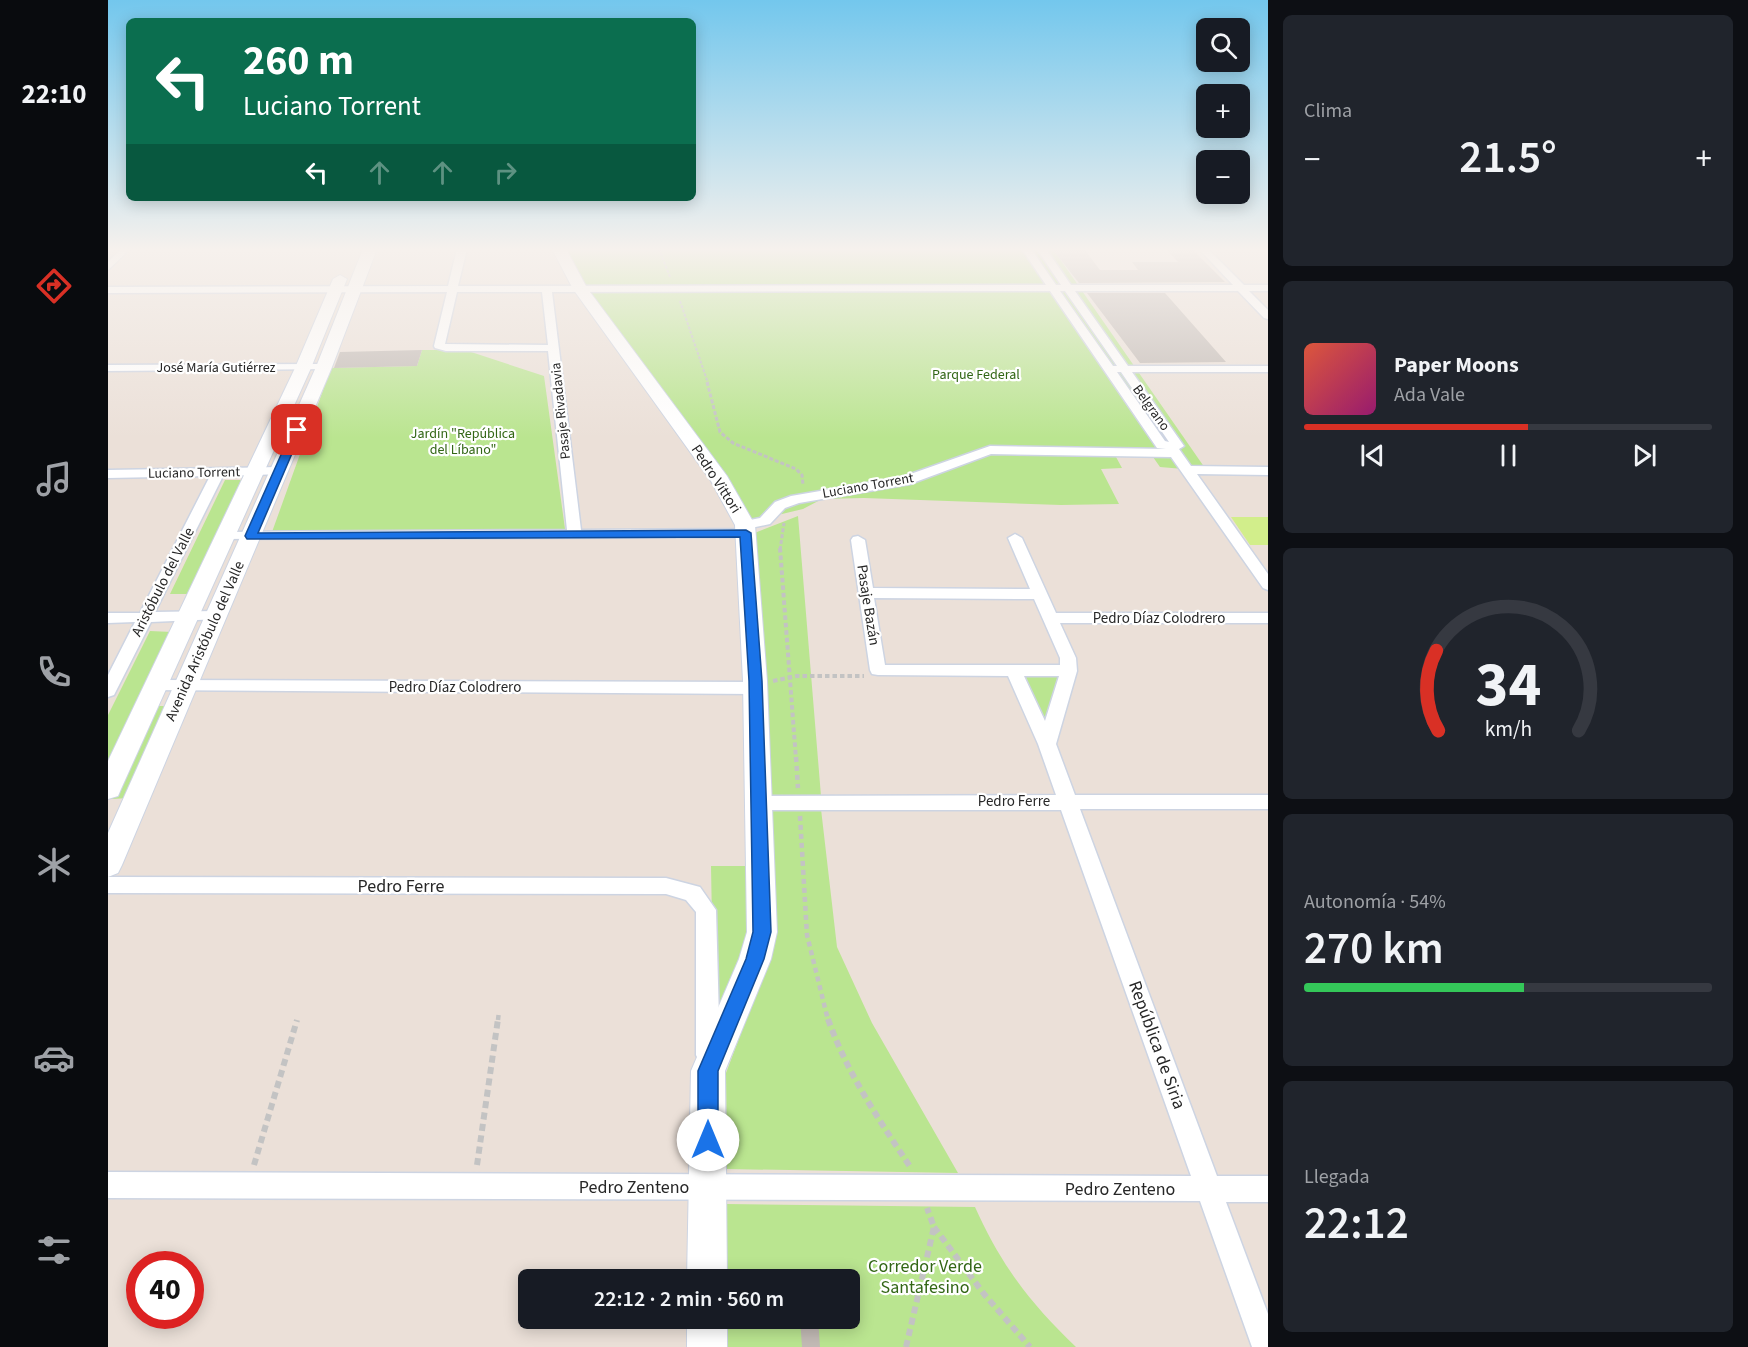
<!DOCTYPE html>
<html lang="es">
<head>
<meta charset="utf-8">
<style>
  :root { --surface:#171b24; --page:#20242c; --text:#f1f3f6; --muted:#9ea1a6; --line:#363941; --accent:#d93025 }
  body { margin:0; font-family:"Source Sans 3",sans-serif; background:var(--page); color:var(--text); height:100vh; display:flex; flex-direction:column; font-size:22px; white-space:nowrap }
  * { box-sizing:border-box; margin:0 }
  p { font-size:20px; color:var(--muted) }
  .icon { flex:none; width:33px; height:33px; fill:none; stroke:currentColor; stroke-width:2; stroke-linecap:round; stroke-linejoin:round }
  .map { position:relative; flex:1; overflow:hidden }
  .details { display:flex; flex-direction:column; gap:15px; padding:15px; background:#0d0f14; width:480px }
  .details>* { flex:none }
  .guide { position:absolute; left:18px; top:18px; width:570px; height:183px; border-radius:9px; box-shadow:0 3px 15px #0003; background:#0b6e4f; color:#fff; overflow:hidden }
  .controls { position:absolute; left:1088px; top:18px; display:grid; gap:12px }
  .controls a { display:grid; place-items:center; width:54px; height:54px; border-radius:9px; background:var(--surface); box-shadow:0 3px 15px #0003; font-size:30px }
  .speed { position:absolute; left:18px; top:1251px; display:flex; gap:12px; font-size:30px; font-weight:700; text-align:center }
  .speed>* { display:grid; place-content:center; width:78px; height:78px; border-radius:50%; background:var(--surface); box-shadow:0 3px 15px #0003; line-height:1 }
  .speed .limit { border:9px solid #d22; background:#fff; color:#111 }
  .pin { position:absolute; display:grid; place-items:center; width:51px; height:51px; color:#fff; margin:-26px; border-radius:12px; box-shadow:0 3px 9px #0006 }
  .me { position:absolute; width:66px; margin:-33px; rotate:0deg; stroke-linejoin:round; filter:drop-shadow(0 0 4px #0008) }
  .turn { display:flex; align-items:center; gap:21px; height:126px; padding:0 18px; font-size:27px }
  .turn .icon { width:78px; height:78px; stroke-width:2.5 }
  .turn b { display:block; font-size:42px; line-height:51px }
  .lanes { display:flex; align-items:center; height:57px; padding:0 18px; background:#0003; justify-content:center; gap:30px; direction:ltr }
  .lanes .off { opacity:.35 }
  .big { font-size:45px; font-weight:600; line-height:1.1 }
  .details .tile { flex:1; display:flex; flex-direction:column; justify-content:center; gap:9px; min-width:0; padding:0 21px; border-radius:9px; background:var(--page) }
  .details .dial { align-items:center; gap:0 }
  .dial svg { height:156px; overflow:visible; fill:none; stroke:var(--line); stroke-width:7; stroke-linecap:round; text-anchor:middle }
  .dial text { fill:var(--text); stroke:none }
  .song { display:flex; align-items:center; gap:18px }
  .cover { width:72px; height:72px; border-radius:9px; background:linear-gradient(135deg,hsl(10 70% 55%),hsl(320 70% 35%)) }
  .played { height:6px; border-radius:3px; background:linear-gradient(90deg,var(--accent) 55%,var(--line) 55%) }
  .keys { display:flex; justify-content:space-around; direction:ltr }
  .heat { display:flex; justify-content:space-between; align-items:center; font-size:33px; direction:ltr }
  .charge { height:9px; border-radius:4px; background:linear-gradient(90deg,#34c759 54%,var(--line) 0) }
  .trip { position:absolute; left:410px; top:1269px; width:342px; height:60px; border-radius:9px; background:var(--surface); box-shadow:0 3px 15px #0003; font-weight:600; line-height:60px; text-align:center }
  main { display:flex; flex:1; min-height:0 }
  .tabs { display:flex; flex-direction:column; width:108px; justify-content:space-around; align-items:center; background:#090b0e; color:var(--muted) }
  .tabs .icon { width:42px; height:42px }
  .tabs .selected { color:var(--accent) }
  .tabs b { font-size:27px; color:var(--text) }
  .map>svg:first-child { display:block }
  .green { fill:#bae590 }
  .pitch { fill:#d2ee8b }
  .building { fill:#c2bab5 }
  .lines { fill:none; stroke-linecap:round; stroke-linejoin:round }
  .street-casing { stroke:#cdd4e2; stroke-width:3 }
  .secondary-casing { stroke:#cdd4e2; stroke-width:2 }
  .path-far4 { stroke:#c3c3c3; stroke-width:2; stroke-dasharray:3 1.5; stroke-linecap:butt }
  .path-far3 { stroke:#c3c3c3; stroke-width:3; stroke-dasharray:4 2; stroke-linecap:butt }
  .path-far2 { stroke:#c3c3c3; stroke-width:4; stroke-dasharray:4.5 3; stroke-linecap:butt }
  .path-far1 { stroke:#c3c3c3; stroke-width:4.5; stroke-dasharray:5 4; stroke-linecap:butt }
  .path { stroke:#c3c3c3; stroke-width:6; stroke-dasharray:7 4.5; stroke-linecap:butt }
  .street { fill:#fff; fill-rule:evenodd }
  .secondary { fill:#fff; fill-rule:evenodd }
  .route { fill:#1a73e8; stroke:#114b97; stroke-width:1.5 }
  .labels { text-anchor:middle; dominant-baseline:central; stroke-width:4.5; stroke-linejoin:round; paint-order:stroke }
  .far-street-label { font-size:14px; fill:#272727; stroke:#fff }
  .far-park-label { font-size:14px; fill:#326615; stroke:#fff }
  .street-label { font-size:15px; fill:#272727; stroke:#fff }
  .near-street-label { font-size:18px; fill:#272727; stroke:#fff }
  .near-park-label { font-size:18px; fill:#326615; stroke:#fff }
</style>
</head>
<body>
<main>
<nav class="tabs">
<b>22:10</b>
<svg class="icon selected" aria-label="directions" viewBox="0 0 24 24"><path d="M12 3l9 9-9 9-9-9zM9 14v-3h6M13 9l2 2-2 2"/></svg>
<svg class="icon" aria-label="music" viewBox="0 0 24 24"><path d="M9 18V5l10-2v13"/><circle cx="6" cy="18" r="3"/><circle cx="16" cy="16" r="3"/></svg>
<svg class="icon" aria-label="phone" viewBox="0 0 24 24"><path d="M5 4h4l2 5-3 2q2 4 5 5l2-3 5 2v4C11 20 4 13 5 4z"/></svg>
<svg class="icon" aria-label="climate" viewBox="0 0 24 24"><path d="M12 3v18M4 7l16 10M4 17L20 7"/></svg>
<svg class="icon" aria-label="car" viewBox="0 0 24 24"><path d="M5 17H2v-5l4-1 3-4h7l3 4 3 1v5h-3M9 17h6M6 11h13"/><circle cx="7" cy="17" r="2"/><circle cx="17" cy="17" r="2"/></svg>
<svg class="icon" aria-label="filters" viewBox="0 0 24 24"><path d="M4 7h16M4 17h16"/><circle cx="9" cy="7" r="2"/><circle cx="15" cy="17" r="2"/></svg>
</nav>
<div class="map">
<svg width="1160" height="1347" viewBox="0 0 1160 1347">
  <rect width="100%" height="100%" fill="#ebe0d8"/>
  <!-- green -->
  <path class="green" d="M457 249H945L1099 471 1052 467 1045 457H1008L1014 468 993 469 1011 504 953 505 756 498 714 499 695 509 641 522 473 282Z
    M314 350H357L436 376 457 529 164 532 223 368 309 366Z
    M117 480H133L81 594H62Z
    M690 516 713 796H657L644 534Z
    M42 631 64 632 0 762V715Z
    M907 672H959L936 733Z
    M45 706H61L21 798 4 799Z
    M658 809H713L729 947 764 1023 850 1173 619 1169 618 1073 660 961Z
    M603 866H640L642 930 606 1032Z
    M618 1204 867 1207C893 1265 922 1303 968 1347H619V1319L741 1318V1280L619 1279Z"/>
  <!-- pitch -->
  <path class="pitch" d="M1123 517H1160V545H1142Z"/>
  <!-- building -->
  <path class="building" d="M976 249 992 270H1030L1024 262H1070L1058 249H1084L1117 282 971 283 945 250Z
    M979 293H1057L1118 362 1032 363Z
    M314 350 309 366 226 368 232 352Z
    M692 1318H710L712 1347H694Z"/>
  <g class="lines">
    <!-- street casing -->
    <g class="street-casing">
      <path id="street" d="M13 249H22L0 270V262Z
        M349 249H359L350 286 938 285 914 249H923L948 285H953L929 249H938L963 285H1125L1091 249H1100L1136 285H1160V291H1141L1160 310V319L1156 318 1130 291H967L1020 366H1160V372H1024L1076 446 1071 449 1083 466 1160 467V475L1089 474 1160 574V590L1155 588 1063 457 883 454 802 484 691 503 677 508 662 524 638 529 645 533 638 537 112 539 110 536 112 533 117 532 459 530 440 351H338L327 348 326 346 339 292 0 293V287L340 286ZM942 291 1049 448 1058 449 882 446 794 477 683 496 667 502 652 518 632 522 630 525 635 529 473 530 444 292ZM952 291H957L1009 366H1005ZM349 292H434L440 345 337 344ZM1009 372H1013L1061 442 1057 441Z
        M216 364 220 365V369L0 371V365Z
        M171 467 176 468 177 471 176 474 115 476 47 612 107 611 112 613 115 616 112 619 43 622 8 691 6 695 0 697V675L27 622 0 623V613H32L102 476 0 478V470Z
        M907 534 914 538 948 613H1160V623H952L968 658 969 671 948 744 967 795H1160V809H972L1109 1176H1160V1202H1118L1160 1314V1347H1144L1092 1201 0 1198V1172L1083 1176 953 810H652L645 808 643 803 645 798 652 796 948 795 930 744 900 676 770 675 764 674 762 670 743 540 745 537 750 536 757 540 765 588 922 589 900 538ZM766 598 926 599 952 658V665H777ZM916 676H951L937 721Z
        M47 680 647 682 653 684 655 688 653 692 647 694 41 690 39 686 41 682Z
        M0 877 558 878 592 887 608 910 612 1055 608 1063 600 1066 592 1063 588 1055V912L578 900 558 894 0 893Z"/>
    </g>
    <!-- secondary casing -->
    <g class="secondary-casing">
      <path id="secondary" d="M255 249H269L224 367 14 865 10 873 0 877V833L208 367Z
        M444 249H458L479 288 619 476 647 525 659 681 669 932 663 959 617 1071 619 1280H579L583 1071 631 959 639 932 635 681 627 525 603 481 465 289Z
        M232 275 239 279 203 368 13 789 10 796 0 799V761L187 368 225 279Z
        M579 1318H619V1347H579Z"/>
    </g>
    <!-- path-far4 -->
    <path class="path-far4" d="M551 249 562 277
      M572 301 600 383"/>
    <!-- path-far3 -->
    <path class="path-far3" d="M599 382 612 432 625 443 688 469 694 475 695 485
      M672 550 676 523"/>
    <!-- path-far2 -->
    <path class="path-far2" d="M672 548 688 759
      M665 681 689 676H756"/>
    <!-- path-far1 -->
    <path class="path-far1" d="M688 757 690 788
      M692 816 699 935 720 1020
      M390 1020 391 1011"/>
    <!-- path -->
    <path class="path" d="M720 1019C739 1073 771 1120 803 1168
      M146 1165 189 1020
      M369 1165 390 1019
      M826 1227 876 1294 922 1347
      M798 1347 826 1227 819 1208"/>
    <!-- street -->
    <use href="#street" class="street"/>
    <!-- secondary -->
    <use href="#secondary" class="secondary"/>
  </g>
  <!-- sky -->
  <linearGradient id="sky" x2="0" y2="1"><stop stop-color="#73c7ed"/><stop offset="0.57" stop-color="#f6f1ed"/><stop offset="1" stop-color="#f6f1ed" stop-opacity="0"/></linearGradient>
  <rect width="1160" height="438" fill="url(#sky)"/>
  <!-- route -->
  <path class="route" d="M189 427 194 430 150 533 638 530 643 533 654 681 663 932 656 959 610 1071V1140L607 1147 600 1150 593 1147 590 1140V1071L638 959 645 932 641 681 632 537 139 539 137 536 184 430Z"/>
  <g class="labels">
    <!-- far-street labels -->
    <g class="far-street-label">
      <text x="108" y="368">José María Gutiérrez</text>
      <text transform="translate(1043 408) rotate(54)">Belgrano</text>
      <text transform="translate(453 411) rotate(-96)">Pasaje Rivadavia</text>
      <text transform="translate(86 473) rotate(-1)">Luciano Torrent</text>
      <text transform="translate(760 486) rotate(-10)">Luciano Torrent</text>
    </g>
    <!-- far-park labels -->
    <g class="far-park-label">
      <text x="868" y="375">Parque Federal</text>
      <text x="355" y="434">Jardín "República<tspan x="355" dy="16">del Líbano"</tspan></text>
    </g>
    <!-- street labels -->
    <g class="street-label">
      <text transform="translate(608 479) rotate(57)">Pedro Vittori</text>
      <text transform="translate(55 582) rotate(-63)">Aristóbulo del Valle</text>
      <text transform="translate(760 605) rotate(81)">Pasaje Bazán</text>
      <text x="1051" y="618">Pedro Díaz Colodrero</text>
      <text transform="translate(97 641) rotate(-66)">Avenida Aristóbulo del Valle</text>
      <text x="347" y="687">Pedro Díaz Colodrero</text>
      <text x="906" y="801">Pedro Ferre</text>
    </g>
    <!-- near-street labels -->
    <g class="near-street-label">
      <text x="293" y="886">Pedro Ferre</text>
      <text transform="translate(1049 1045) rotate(70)">República de Siria</text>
      <text x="526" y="1187">Pedro Zenteno</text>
      <text x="1012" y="1189">Pedro Zenteno</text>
    </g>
    <!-- near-park labels -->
    <g class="near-park-label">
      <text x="817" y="1266">Corredor Verde<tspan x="817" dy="21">Santafesino</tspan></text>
    </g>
  </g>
</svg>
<div class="controls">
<a><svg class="icon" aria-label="search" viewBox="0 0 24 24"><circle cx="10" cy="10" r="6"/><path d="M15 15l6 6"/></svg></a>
<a>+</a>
<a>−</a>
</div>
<div class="speed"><div class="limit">40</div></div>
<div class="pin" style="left:189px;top:430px;background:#d93025"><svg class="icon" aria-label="arrive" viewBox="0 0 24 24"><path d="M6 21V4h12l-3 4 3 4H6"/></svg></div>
<svg class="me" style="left:600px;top:1140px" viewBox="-20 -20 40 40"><circle r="19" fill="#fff"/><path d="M0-13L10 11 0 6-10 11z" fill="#1a73e8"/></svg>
<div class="trip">22:12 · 2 min · 560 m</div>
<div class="guide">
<div class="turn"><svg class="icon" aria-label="left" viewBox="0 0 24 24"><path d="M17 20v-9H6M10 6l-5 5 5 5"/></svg><div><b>260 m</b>Luciano Torrent</div></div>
<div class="lanes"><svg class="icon" aria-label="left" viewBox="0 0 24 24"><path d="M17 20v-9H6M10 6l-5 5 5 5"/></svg><svg class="icon off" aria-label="ahead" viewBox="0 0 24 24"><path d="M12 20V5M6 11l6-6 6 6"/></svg><svg class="icon off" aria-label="ahead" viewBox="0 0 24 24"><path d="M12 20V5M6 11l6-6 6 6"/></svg><svg class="icon off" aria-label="right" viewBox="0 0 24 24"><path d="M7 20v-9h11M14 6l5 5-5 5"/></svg></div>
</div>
</div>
<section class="details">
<div class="tile"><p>Clima</p>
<div class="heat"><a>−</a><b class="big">21.5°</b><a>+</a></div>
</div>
<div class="tile">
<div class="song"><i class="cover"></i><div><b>Paper Moons</b><p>Ada Vale</p></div></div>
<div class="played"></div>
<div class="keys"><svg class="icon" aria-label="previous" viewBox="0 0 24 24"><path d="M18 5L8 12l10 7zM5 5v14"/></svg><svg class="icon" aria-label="pause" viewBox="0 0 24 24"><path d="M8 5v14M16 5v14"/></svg><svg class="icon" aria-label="next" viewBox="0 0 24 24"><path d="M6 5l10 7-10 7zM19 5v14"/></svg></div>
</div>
<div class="tile dial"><svg viewBox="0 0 100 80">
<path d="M14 69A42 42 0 1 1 86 69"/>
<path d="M14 69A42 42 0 0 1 13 28" stroke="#d93025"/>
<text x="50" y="56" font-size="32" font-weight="700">34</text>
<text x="50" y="72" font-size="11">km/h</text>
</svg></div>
<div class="tile"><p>Autonomía · 54%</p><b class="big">270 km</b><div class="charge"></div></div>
<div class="tile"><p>Llegada</p><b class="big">22:12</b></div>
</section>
</main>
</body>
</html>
